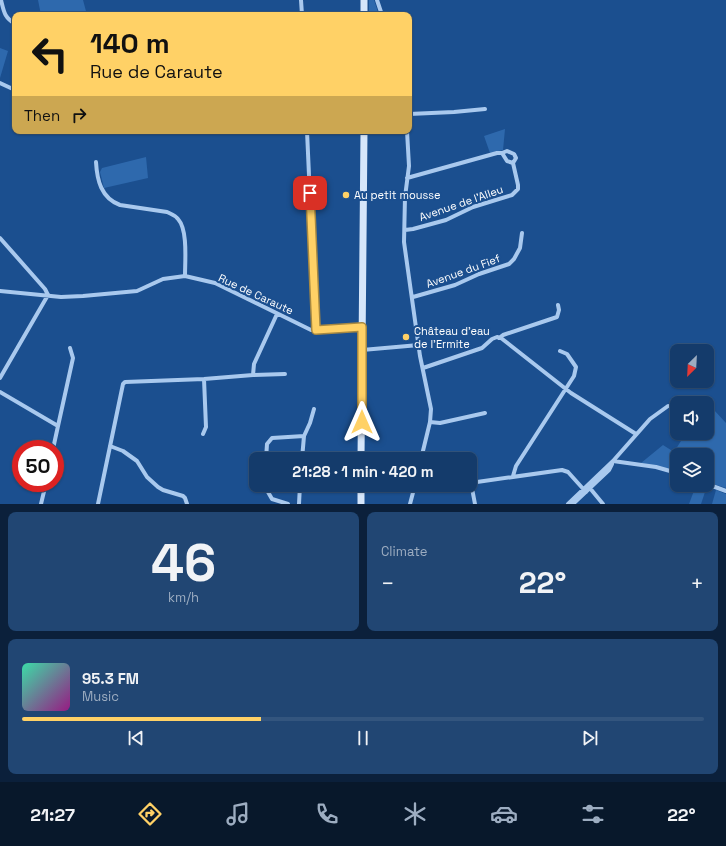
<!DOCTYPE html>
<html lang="en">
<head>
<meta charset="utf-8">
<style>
  :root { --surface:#143b6b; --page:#214673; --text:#f1f3f6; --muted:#9dadc1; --line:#33557e; --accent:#ffd166 }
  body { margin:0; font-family:"Space Grotesk",sans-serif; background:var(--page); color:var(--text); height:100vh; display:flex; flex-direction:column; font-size:15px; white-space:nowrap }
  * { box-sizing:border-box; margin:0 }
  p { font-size:13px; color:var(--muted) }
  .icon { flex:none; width:22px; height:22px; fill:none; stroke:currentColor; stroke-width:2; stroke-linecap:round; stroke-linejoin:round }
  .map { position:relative; height:504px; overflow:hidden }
  .sheet { display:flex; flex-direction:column; gap:8px; padding:8px; background:#0b203b; flex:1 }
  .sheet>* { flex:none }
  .guide { position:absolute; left:12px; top:12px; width:400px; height:122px; border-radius:8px; box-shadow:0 1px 3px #0004,0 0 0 1px var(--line); background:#ffd166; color:#111; overflow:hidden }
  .needle { width:26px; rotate:204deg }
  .fabs { position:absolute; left:670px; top:344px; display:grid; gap:8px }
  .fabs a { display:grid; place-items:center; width:44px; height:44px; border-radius:8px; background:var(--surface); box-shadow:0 1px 3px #0004,0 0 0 1px var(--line); font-size:20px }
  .speed { position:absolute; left:12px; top:440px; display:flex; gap:8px; font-size:20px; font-weight:700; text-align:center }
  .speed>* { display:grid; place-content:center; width:52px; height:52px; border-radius:50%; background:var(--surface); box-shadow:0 1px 3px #0004,0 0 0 1px var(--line); line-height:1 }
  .speed .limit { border:6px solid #d22; background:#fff; color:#111 }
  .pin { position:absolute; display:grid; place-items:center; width:34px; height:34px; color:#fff; margin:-17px; border-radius:8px; box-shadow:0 2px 6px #0006 }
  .me { position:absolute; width:44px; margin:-22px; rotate:0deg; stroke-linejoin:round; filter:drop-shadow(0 0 3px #0008) }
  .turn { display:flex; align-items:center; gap:14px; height:84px; padding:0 12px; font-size:18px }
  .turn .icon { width:52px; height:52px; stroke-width:2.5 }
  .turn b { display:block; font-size:28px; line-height:34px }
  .then { display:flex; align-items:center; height:38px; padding:0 12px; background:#0003; gap:8px; font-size:15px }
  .big { font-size:30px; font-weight:700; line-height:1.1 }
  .sheet .widget { flex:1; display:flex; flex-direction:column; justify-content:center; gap:6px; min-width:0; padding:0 14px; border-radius:8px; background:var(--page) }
  .sheet .dial { align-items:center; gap:0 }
  .dial b { font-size:52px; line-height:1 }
  .song { display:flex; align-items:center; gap:12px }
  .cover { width:48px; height:48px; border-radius:6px; background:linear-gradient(135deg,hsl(160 70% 55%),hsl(310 70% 35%)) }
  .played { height:4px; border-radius:2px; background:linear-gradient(90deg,var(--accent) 35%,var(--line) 35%) }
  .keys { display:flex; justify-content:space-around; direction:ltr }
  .heat { display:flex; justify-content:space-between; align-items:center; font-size:22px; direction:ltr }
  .sheet .tiles { flex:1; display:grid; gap:8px; grid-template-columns:1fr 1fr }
  .widget:last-child { grid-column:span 2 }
  .trip { position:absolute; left:249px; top:452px; width:228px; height:40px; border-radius:8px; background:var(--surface); box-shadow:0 1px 3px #0004,0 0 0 1px var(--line); font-weight:700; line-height:40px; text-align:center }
  .dock { display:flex; height:64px; justify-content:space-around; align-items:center; background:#08182b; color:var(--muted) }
  .dock .icon { width:28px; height:28px }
  .dock .current { color:var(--accent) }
  .dock b { font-size:18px; color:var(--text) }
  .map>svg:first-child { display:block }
  .green { fill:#2e69ad }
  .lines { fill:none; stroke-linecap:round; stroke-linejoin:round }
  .minor { stroke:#a9c9ee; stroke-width:4 }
  .secondary { stroke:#d6e6fa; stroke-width:7 }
  .route-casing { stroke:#a68842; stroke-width:10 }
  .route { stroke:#ffd166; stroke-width:7 }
  .poi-dot { fill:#ffd166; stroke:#1b4f8f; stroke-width:1.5 }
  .labels { text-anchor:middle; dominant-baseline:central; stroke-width:4; stroke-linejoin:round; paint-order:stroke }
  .poi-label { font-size:11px; fill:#fff; stroke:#1b4f8f; text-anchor:start }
  .street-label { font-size:11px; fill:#fff; stroke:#1b4f8f }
</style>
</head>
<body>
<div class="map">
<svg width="726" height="504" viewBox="0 0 726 504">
  <rect width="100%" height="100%" fill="#1b4f8f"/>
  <!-- green -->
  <path class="green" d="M38 0H83L87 15H41Z
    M369 0H374L379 15H369Z
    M0 48 8 51 0 78Z
    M505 129 503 150 490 153 484 136Z
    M146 157 148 178 104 188 100 172 102 168Z
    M714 410 726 423V488L707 482V455H677V471L641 463 663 445 674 452 686 433H707V415Z
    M695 488 705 492 701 504H689Z
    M716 490 726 494V504H712Z"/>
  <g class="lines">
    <!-- minor -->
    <path class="minor" d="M1 0C4 12 4 17 15 24
      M301 0 302 15
      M377 0 382 15
      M0 83 15 90
      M409 114 454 112 485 109
      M307 131 316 330
      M407 131 409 166 405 197 404 242 420 356 431 409 430 422 421 459
      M502 153 507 161 513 163
      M96 162C97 180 101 198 120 205L167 212C171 214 175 215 178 219 188 230 185 261 185 276
      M405 230 413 229 446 220 473 207 512 195 518 189V185L513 163 516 158 514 154 507 151 502 153H497L407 178
      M0 238 45 289 48 295 0 378
      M0 291 61 297 83 296 137 291 163 279 185 276 215 283 311 330 362 327
      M413 297 455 285 479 274 509 264 514 259 520 248 522 233
      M499 338 503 335 557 317 559 310 558 305
      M362 350 419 345
      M423 368 482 348 492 339 497 337 501 338 571 393 636 434
      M253 375 285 374
      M0 392 58 426 53 449
      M430 422 440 423 485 413
      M58 426 73 358 70 348
      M203 434 206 427 204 379
      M110 446 123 451 137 461 147 477 158 487 163 490 183 496 185 498 187 504
      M266 459 267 444 272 438 304 436
      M302 459 304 436 310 423 314 409
      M613 461 656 467 677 473
      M513 476 516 466 574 376 576 367 567 354 560 351
      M470 483 562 470 568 472 586 492
      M471 483 475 504
      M707 484 726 491
      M268 485V492L272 499 288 504
      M589 487 603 504
      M41 504 46 483
      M98 504 123 384 125 382 204 379 253 375 254 364 277 314
      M299 504 300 485
      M410 504 415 485
      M568 504 613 461 650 419 668 406
      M573 504 609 470 612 464"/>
    <!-- secondary -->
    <path class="secondary" d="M364 15V0
      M361 459 364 131
      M361 504V485"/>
  </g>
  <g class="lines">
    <!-- route casing -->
    <g class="route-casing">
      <path id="route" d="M310 193 316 330 362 327V422"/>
    </g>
    <!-- route -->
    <use href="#route" class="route"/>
  </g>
  <!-- markers -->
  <g class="poi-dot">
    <circle cx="346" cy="195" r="4"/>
    <circle cx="406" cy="337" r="4"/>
  </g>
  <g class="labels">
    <!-- poi labels -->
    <g class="poi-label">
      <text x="354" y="195">Au petit mousse</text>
      <text x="414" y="331">Château d'eau<tspan x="414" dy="13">de l'Ermite</tspan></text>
    </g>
    <!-- street labels -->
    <g class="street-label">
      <text transform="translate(461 203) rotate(-19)">Avenue de l'Alleu</text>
      <text transform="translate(463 271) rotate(-20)">Avenue du Fief</text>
      <text transform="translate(256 294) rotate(25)">Rue de Caraute</text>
    </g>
  </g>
</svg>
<div class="fabs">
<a><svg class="needle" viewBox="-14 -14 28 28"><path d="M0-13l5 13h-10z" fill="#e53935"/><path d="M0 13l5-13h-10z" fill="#9dadc1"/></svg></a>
<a><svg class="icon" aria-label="sound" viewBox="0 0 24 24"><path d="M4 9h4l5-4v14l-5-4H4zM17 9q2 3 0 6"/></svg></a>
<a><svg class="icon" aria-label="layers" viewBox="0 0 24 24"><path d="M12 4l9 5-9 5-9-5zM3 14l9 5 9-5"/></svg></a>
</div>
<div class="speed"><div class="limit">50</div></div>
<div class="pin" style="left:310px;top:193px;background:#d93025"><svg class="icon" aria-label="arrive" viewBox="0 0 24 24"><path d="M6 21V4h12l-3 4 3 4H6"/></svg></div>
<svg class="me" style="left:362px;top:422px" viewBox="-20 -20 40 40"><path d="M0-17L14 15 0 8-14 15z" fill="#ffd166" stroke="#fff" stroke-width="4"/></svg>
<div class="trip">21:28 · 1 min · 420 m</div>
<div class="guide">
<div class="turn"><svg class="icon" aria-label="left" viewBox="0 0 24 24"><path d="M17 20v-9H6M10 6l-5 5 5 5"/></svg><div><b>140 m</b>Rue de Caraute</div></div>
<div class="then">Then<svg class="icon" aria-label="right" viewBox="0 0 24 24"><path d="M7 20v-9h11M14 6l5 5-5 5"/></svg></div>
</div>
</div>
<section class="sheet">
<div class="tiles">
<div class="widget dial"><b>46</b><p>km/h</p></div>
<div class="widget"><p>Climate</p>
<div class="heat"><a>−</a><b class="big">22°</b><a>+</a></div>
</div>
<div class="widget">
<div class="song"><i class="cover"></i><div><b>95.3 FM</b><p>Music</p></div></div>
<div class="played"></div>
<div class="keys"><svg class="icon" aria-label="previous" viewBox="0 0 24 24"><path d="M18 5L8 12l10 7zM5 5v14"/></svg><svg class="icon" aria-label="pause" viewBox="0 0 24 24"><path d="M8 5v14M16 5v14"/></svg><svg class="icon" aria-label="next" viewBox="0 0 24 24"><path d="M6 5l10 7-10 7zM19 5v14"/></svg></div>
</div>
</div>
</section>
<nav class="dock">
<b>21:27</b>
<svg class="icon current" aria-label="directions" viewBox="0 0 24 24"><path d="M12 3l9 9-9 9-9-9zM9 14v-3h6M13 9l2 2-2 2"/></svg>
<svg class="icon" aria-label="music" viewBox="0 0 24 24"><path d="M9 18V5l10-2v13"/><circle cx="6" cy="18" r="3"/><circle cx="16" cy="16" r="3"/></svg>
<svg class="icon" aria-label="phone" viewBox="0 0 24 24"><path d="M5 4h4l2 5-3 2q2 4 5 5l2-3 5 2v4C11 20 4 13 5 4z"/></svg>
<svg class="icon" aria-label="climate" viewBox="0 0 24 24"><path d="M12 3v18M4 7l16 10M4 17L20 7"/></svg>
<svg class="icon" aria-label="car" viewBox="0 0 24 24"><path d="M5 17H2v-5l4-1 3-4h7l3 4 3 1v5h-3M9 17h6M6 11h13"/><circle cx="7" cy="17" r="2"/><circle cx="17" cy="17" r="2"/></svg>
<svg class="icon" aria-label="filters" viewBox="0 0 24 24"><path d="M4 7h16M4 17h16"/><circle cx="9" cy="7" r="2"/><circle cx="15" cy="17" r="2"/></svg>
<b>22°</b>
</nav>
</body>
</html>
